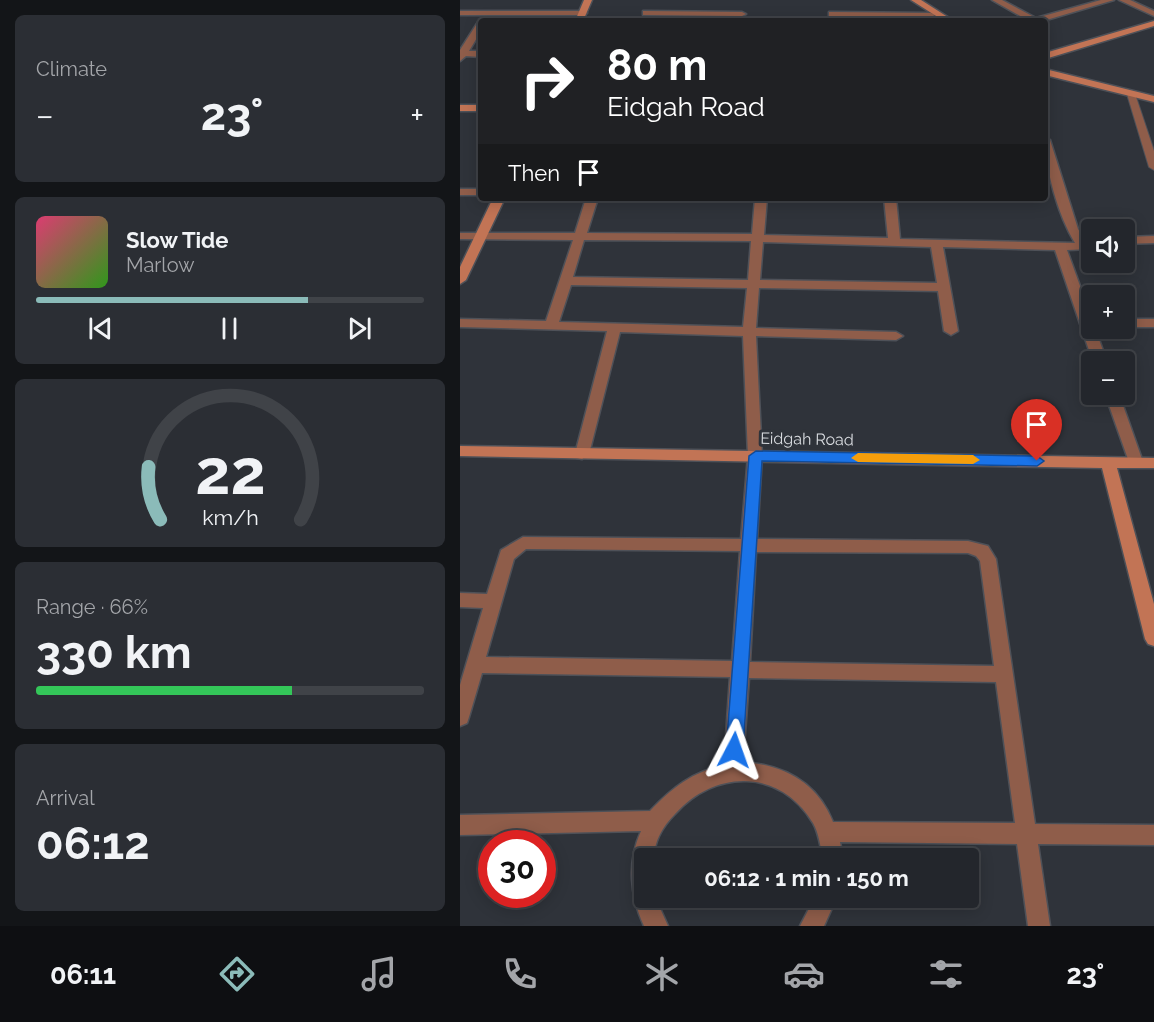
<!DOCTYPE html>
<html lang="en">
<head>
<meta charset="utf-8">
<style>
  :root { --surface:#23262c; --page:#2b2e34; --text:#f1f3f6; --muted:#a3a5a9; --line:#404348; --accent:#8bbbb9 }
  body { margin:0; font-family:Raleway,sans-serif; background:var(--page); color:var(--text); height:100vh; display:flex; flex-direction:column; font-size:22px; white-space:nowrap }
  * { box-sizing:border-box; margin:0 }
  p { font-size:20px; color:var(--muted) }
  .icon { flex:none; width:33px; height:33px; fill:none; stroke:currentColor; stroke-width:2; stroke-linecap:round; stroke-linejoin:round }
  .map { position:relative; flex:1; overflow:hidden }
  .details { display:flex; flex-direction:column; gap:15px; padding:15px; background:#131518; width:460px }
  .details>* { flex:none }
  .hud { position:absolute; left:18px; top:18px; width:570px; height:183px; border-radius:6px; box-shadow:0 3px 15px #0003,0 0 0 2px var(--line); background:#202124; color:#fff; overflow:hidden }
  .buttons { position:absolute; left:621px; top:219px; display:grid; gap:12px }
  .buttons a { display:grid; place-items:center; width:54px; height:54px; border-radius:6px; background:var(--surface); box-shadow:0 3px 15px #0003,0 0 0 2px var(--line); font-size:30px }
  .speed { position:absolute; left:18px; top:830px; display:flex; gap:12px; font-size:30px; font-weight:700; text-align:center }
  .speed>* { display:grid; place-content:center; width:78px; height:78px; border-radius:50%; background:var(--surface); box-shadow:0 3px 15px #0003,0 0 0 2px var(--line); line-height:1 }
  .speed .limit { border:9px solid #d22; background:#fff; color:#111 }
  .pin { position:absolute; display:grid; place-items:center; width:51px; height:51px; color:#fff; margin:-62px -26px; border-radius:50% 50% 50% 0; rotate:-45deg; box-shadow:0 0 6px #0007 }
  .pin .icon { rotate:45deg }
  .me { position:absolute; width:66px; margin:-33px; rotate:4deg; stroke-linejoin:round; filter:drop-shadow(0 0 4px #0008) }
  .turn { display:flex; align-items:center; gap:21px; height:126px; padding:0 30px; font-size:27px }
  .turn .icon { width:78px; height:78px; stroke-width:2.5 }
  .turn b { display:block; font-size:42px; line-height:51px }
  .then { display:flex; align-items:center; height:57px; padding:0 30px; background:#0003; gap:12px; font-size:22px }
  .big { font-size:45px; font-weight:700; line-height:1.1 }
  .details .widget { flex:1; display:flex; flex-direction:column; justify-content:center; gap:9px; min-width:0; padding:0 21px; border-radius:9px; background:var(--page) }
  .details .dial { align-items:center; gap:0 }
  .dial svg { height:156px; overflow:visible; fill:none; stroke:var(--line); stroke-width:7; stroke-linecap:round; text-anchor:middle }
  .dial text { fill:var(--text); stroke:none }
  .song { display:flex; align-items:center; gap:18px }
  .cover { width:72px; height:72px; border-radius:9px; background:linear-gradient(135deg,hsl(340 70% 55%),hsl(110 70% 35%)) }
  .played { height:6px; border-radius:3px; background:linear-gradient(90deg,var(--accent) 70%,var(--line) 70%) }
  .keys { display:flex; justify-content:space-around; direction:ltr }
  .heat { display:flex; justify-content:space-between; align-items:center; font-size:33px; direction:ltr }
  .charge { height:9px; border-radius:4px; background:linear-gradient(90deg,#34c759 66%,var(--line) 0) }
  .trip { position:absolute; left:174px; top:848px; width:345px; height:60px; border-radius:6px; background:var(--surface); box-shadow:0 3px 15px #0003,0 0 0 2px var(--line); font-weight:700; line-height:60px; text-align:center }
  .tabs { display:flex; height:96px; justify-content:space-around; align-items:center; background:#0e0f12; color:var(--muted) }
  .tabs .icon { width:42px; height:42px }
  .tabs .selected { color:var(--accent) }
  .tabs b { font-size:27px; color:var(--text) }
  main { display:flex; flex:1; min-height:0 }
  .map>svg:first-child { display:block }
  .lines { fill:none; stroke-linecap:round; stroke-linejoin:round }
  .lane-casing { stroke:#4e5158; stroke-width:2 }
  .street-casing { stroke:#4e5158; stroke-width:3 }
  .secondary-casing { stroke:#4e5158; stroke-width:3 }
  .lane { fill:#8f5d4a; fill-rule:evenodd }
  .street { fill:#8f5d4a; fill-rule:evenodd }
  .secondary { fill:#c27455; fill-rule:evenodd }
  .route { fill:#1a73e8; stroke:#114b97; stroke-width:1.5 }
  .slow { fill:#f59e0b }
  .labels { text-anchor:middle; dominant-baseline:central; stroke-width:6; stroke-linejoin:round; paint-order:stroke }
  .street-label { font-size:16px; fill:#d9dce0; stroke:#2f333a }
</style>
</head>
<body>
<main>
<section class="details">
<div class="widget"><p>Climate</p>
<div class="heat"><a>−</a><b class="big">23°</b><a>+</a></div>
</div>
<div class="widget">
<div class="song"><i class="cover"></i><div><b>Slow Tide</b><p>Marlow</p></div></div>
<div class="played"></div>
<div class="keys"><svg class="icon" aria-label="previous" viewBox="0 0 24 24"><path d="M18 5L8 12l10 7zM5 5v14"/></svg><svg class="icon" aria-label="pause" viewBox="0 0 24 24"><path d="M8 5v14M16 5v14"/></svg><svg class="icon" aria-label="next" viewBox="0 0 24 24"><path d="M6 5l10 7-10 7zM19 5v14"/></svg></div>
</div>
<div class="widget dial"><svg viewBox="0 0 100 80">
<path d="M14 69A42 42 0 1 1 86 69"/>
<path d="M14 69A42 42 0 0 1 8 42" stroke="#8bbbb9"/>
<text x="50" y="56" font-size="32" font-weight="700">22</text>
<text x="50" y="72" font-size="11">km/h</text>
</svg></div>
<div class="widget"><p>Range · 66%</p><b class="big">330 km</b><div class="charge"></div></div>
<div class="widget"><p>Arrival</p><b class="big">06:12</b></div>
</section>
<div class="map">
<svg width="694" height="926" viewBox="0 0 694 926">
  <rect width="100%" height="100%" fill="#2f333a"/>
  <g class="lines">
    <!-- lane casing -->
    <g class="lane-casing">
      <path id="lane" d="M668 92 675 94 694 151V170L689 167 667 94Z"/>
    </g>
    <!-- street casing -->
    <g class="street-casing">
      <path id="street" d="M532 0H542L576 18 641 0H654L583 21H569Z
        M659 0H670L694 11V16Z
        M0 11H123L127 13 123 15H0Z
        M186 11 282 12 286 14 282 16 183 15V11Z
        M372 12 471 13 475 15 471 17 369 16V12Z
        M21 21V31L9 51H21V57L6 56 0 61V50L18 22Z
        M585 137 590 140 618 229 626 242H632V249L607 250 632 319V328H635L647 362H633L595 250 483 247 498 331 491 335 484 331 478 291 299 288 296 328 436 332 443 336 436 340 296 336 302 456 297 539 508 541 528 546 536 559 575 824 694 825V845L578 844 590 926H568L557 844 380 842 383 858H363C360 846 359 833 353 823 320 768 255 769 215 814 203 826 194 841 194 858H184V897H195L208 926H184C170 896 167 862 181 831L0 835V815L190 811C212 788 232 772 264 765L270 677 22 673 9 717 7 723 0 726V685L23 608 0 607V593L27 594 41 550 63 537 281 539 288 456 283 336 160 332 129 454 122 459 117 458 115 454 147 331 0 327V319L86 321 113 240 0 239V233H115L126 198H138L127 233 292 234 295 198H307L304 235 428 238 424 198H436L440 239 615 243C598 215 585 169 585 137ZM124 240 291 241 288 280 113 277ZM303 242 471 247 477 283 300 280ZM111 285 287 288 283 327 99 322ZM66 549 280 551 272 661 26 657 54 559ZM296 552 508 553 516 556 520 561 534 666 290 662ZM289 678 536 682 555 823 373 822C357 782 324 765 283 762Z
        M0 189H21V195H0Z
        M694 236V243L664 244V237Z
        M664 319H694V327H664Z
        M645 394H659L683 462 681 466 676 467 669 462Z
        M355 897H377L364 926H340Z"/>
    </g>
    <!-- secondary casing -->
    <g class="secondary-casing">
      <path id="secondary" d="M124 0H132L123 21H115Z
        M451 0H461L494 21H484Z
        M694 21V26L585 59V53Z
        M585 69 694 96V102L585 75Z
        M0 105H21V111H0Z
        M33 198H45L6 280 0 284V267Z
        M0 446 694 458V468H657L694 604V646L688 644 685 639 642 468 0 456Z"/>
    </g>
    <!-- lane -->
    <use href="#lane" class="lane"/>
    <!-- street -->
    <use href="#street" class="street"/>
    <!-- secondary -->
    <use href="#secondary" class="secondary"/>
  </g>
  <!-- route -->
  <path class="route" d="M296 451 577 456 584 461 577 466 302 461 283 750 281 756 274 759 268 756 266 750 289 456Z"/>
  <!-- slow -->
  <path class="slow" d="M398 453 513 455 520 460 513 464 398 462 391 458Z"/>
  <g class="labels">
    <!-- street labels -->
    <g class="street-label">
      <text transform="translate(347 439) rotate(1)">Eidgah Road</text>
    </g>
  </g>
</svg>
<div class="buttons">
<a><svg class="icon" aria-label="sound" viewBox="0 0 24 24"><path d="M4 9h4l5-4v14l-5-4H4zM17 9q2 3 0 6"/></svg></a>
<a>+</a>
<a>−</a>
</div>
<div class="speed"><div class="limit">30</div></div>
<div class="pin" style="left:577px;top:461px;background:#d93025"><svg class="icon" aria-label="arrive" viewBox="0 0 24 24"><path d="M6 21V4h12l-3 4 3 4H6"/></svg></div>
<svg class="me" style="left:274px;top:750px" viewBox="-20 -20 40 40"><path d="M0-17L14 15 0 8-14 15z" fill="#1a73e8" stroke="#fff" stroke-width="4"/></svg>
<div class="trip">06:12 · 1 min · 150 m</div>
<div class="hud">
<div class="turn"><svg class="icon" aria-label="right" viewBox="0 0 24 24"><path d="M7 20v-9h11M14 6l5 5-5 5"/></svg><div><b>80 m</b>Eidgah Road</div></div>
<div class="then">Then<svg class="icon" aria-label="arrive" viewBox="0 0 24 24"><path d="M6 21V4h12l-3 4 3 4H6"/></svg></div>
</div>
</div>
</main>
<nav class="tabs">
<b>06:11</b>
<svg class="icon selected" aria-label="directions" viewBox="0 0 24 24"><path d="M12 3l9 9-9 9-9-9zM9 14v-3h6M13 9l2 2-2 2"/></svg>
<svg class="icon" aria-label="music" viewBox="0 0 24 24"><path d="M9 18V5l10-2v13"/><circle cx="6" cy="18" r="3"/><circle cx="16" cy="16" r="3"/></svg>
<svg class="icon" aria-label="phone" viewBox="0 0 24 24"><path d="M5 4h4l2 5-3 2q2 4 5 5l2-3 5 2v4C11 20 4 13 5 4z"/></svg>
<svg class="icon" aria-label="climate" viewBox="0 0 24 24"><path d="M12 3v18M4 7l16 10M4 17L20 7"/></svg>
<svg class="icon" aria-label="car" viewBox="0 0 24 24"><path d="M5 17H2v-5l4-1 3-4h7l3 4 3 1v5h-3M9 17h6M6 11h13"/><circle cx="7" cy="17" r="2"/><circle cx="17" cy="17" r="2"/></svg>
<svg class="icon" aria-label="filters" viewBox="0 0 24 24"><path d="M4 7h16M4 17h16"/><circle cx="9" cy="7" r="2"/><circle cx="15" cy="17" r="2"/></svg>
<b>23°</b>
</nav>
</body>
</html>
